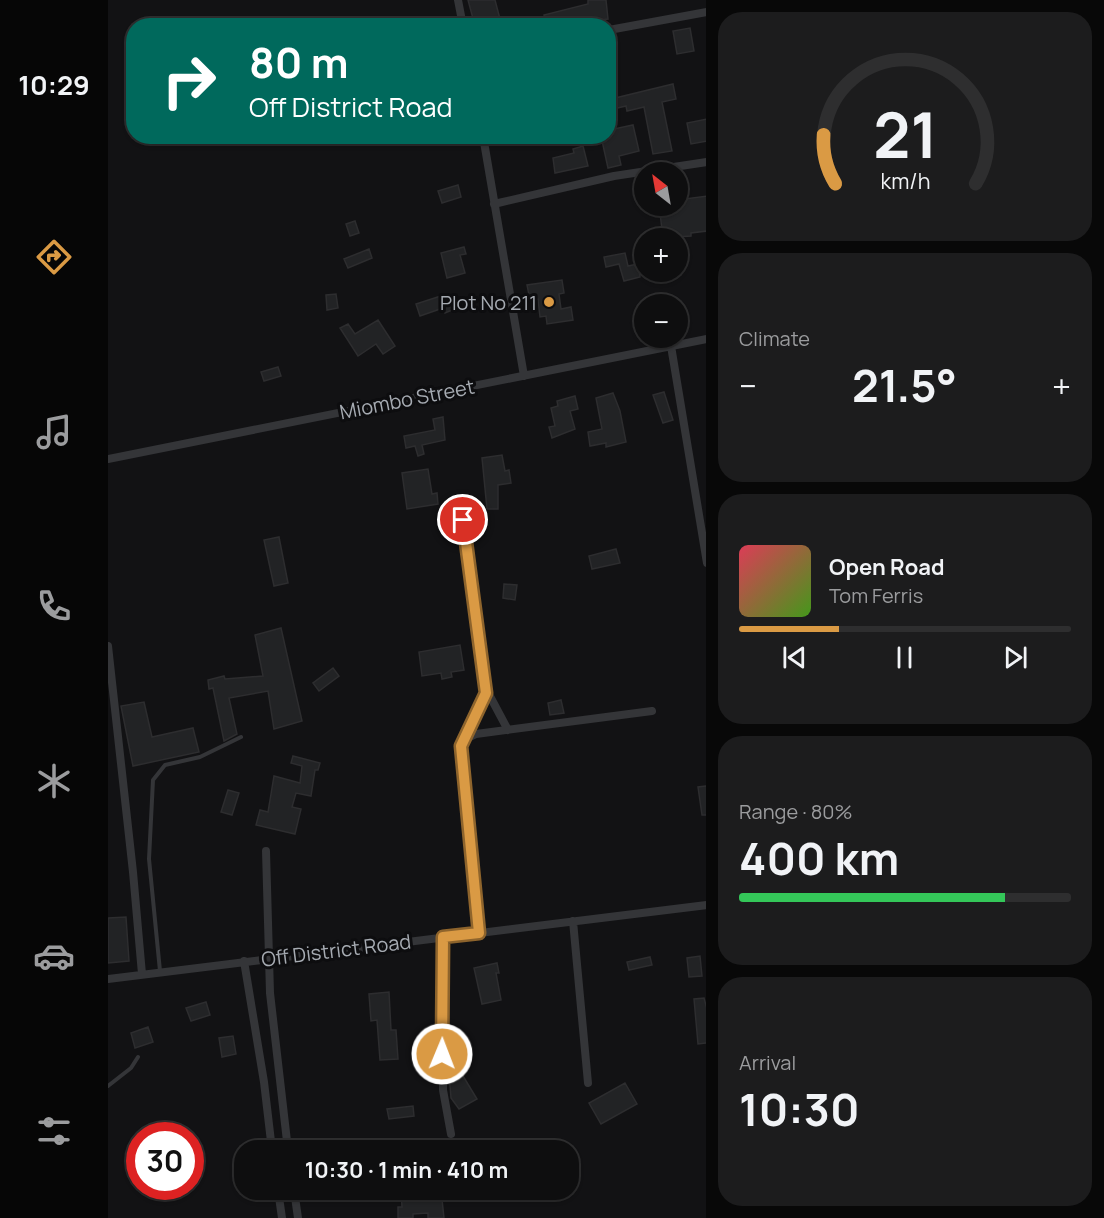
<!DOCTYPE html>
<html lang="en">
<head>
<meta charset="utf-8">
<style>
  :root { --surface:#0e0e0f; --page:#1c1c1d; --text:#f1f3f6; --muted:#9b9c9e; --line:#2e2e2f; --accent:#da9a44 }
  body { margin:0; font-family:Manrope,sans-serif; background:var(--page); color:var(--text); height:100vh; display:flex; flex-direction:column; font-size:22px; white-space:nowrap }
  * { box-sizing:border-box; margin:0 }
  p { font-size:20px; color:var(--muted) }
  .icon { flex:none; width:33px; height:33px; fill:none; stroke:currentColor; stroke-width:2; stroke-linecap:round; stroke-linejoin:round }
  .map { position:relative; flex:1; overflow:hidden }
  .panel { display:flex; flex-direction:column; gap:12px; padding:12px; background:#080808; width:398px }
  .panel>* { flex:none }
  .hud { position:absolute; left:18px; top:18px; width:490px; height:126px; border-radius:24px; box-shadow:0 2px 4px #0004,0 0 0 2px var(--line); background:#00695c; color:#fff; overflow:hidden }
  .needle { width:39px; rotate:329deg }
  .controls { position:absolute; left:526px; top:162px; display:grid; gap:12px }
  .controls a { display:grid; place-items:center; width:54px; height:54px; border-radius:50%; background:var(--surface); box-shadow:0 2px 4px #0004,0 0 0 2px var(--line); font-size:30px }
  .speed { position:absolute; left:18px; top:1122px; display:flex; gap:12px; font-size:30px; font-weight:700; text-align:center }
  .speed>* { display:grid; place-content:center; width:78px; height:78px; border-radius:50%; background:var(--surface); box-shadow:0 2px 4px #0004,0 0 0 2px var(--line); line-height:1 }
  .speed .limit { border:9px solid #d22; background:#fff; color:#111 }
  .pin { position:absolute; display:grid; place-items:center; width:51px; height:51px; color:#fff; margin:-26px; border:3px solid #fff; border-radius:50%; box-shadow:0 2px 6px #0007 }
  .me { position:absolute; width:66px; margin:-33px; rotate:1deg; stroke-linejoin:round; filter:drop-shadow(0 0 4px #0008) }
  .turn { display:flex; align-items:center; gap:21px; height:126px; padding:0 24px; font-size:27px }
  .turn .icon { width:78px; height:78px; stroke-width:2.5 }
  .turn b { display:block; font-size:42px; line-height:51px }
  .big { font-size:45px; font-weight:700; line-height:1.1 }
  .panel .card { flex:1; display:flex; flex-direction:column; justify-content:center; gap:9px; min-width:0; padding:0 21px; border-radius:24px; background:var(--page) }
  .panel .dial { align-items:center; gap:0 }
  .dial svg { height:156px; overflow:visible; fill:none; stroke:var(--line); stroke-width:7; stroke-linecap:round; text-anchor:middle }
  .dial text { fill:var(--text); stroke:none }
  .song { display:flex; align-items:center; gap:18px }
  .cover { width:72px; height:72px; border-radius:9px; background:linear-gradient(135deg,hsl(350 70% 55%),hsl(100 70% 35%)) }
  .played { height:6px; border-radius:3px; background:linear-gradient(90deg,var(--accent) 30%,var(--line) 30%) }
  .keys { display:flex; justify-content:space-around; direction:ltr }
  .heat { display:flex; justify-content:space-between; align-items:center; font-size:33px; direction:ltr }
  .charge { height:9px; border-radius:4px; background:linear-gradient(90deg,#34c759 80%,var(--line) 0) }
  .trip { position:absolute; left:126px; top:1140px; width:345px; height:60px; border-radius:24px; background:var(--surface); box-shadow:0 2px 4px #0004,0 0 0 2px var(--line); font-weight:700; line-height:60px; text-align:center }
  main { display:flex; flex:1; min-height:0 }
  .tab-bar { display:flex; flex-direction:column; width:108px; justify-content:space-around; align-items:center; background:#060606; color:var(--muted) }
  .tab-bar .icon { width:42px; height:42px }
  .tab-bar .on { color:var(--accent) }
  .tab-bar b { font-size:27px; color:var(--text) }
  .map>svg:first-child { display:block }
  .building { fill:#222325; stroke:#2d2d2f; stroke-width:1.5 }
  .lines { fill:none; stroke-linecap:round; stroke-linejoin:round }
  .service { stroke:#343538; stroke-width:4 }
  .minor { stroke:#343538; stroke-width:8 }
  .route-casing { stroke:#8e642c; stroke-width:15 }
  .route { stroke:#da9a44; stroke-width:10 }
  .poi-dot { fill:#da9a44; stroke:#0d0d0f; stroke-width:2 }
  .labels { text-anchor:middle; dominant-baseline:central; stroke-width:6; stroke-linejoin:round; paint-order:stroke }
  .poi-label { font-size:20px; fill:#a6abb2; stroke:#0d0d0f; text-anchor:end }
  .street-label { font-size:20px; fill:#a6abb2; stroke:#0d0d0f }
</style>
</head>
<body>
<main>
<nav class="tab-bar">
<b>10:29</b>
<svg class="icon on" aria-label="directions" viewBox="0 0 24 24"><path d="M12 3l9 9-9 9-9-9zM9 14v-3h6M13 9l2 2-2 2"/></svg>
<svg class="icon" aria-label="music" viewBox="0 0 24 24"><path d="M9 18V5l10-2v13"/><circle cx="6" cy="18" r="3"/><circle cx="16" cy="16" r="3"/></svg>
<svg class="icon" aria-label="phone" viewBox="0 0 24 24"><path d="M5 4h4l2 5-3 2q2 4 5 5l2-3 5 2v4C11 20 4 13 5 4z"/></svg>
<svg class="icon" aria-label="climate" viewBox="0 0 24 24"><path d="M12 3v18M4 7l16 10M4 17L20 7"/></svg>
<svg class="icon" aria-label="car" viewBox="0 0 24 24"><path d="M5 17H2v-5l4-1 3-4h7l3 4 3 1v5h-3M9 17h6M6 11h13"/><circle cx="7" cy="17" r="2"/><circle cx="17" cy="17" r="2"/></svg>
<svg class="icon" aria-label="filters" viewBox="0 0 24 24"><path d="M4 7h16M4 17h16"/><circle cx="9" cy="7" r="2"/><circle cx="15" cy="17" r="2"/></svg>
</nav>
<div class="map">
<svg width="599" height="1218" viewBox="0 0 599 1218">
  <rect width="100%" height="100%" fill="#121214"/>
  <!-- building -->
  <path class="building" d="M360 0H387L392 19 367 26Z
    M480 0H498L500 19 482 21V17L450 26H439L436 15 480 4Z
    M582 28 586 51 569 54 565 31Z
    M501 84H504L507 98 565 84 568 99 554 102 564 151 545 154 536 107 519 111 518 106 501 110Z
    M599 119V141L583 144 579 123Z
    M525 125 531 151 511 156 513 165 500 168 493 136H501V130Z
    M475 146 480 166 447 173 445 158 466 153 465 149Z
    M570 181H574L577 199 599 196V231L583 233V236L551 238 550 230 554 229 551 206H570Z
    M350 185 353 197 334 203 330 191Z
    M247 221 251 233 242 236 238 224Z
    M356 247 358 254 352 255 357 273 339 278 333 253Z
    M261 249 264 258 240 268 236 259Z
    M517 253 520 266 530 264 532 277 516 281 511 264 498 267 496 257Z
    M454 280 456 293 451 294 453 309 463 307 465 320 439 324 438 316 432 317 430 299 422 300 419 285Z
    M228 294 230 308 219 310 218 295Z
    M339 294 344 310 337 313 335 308 312 316 308 304Z
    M270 320 287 346 275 354 268 344 250 356 232 328 240 324 247 334Z
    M170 367 173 376 156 381 153 372Z
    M556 392 565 420 555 423 545 395Z
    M505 393 512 411 518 442 498 447V443L482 446 480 432 494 429 488 398Z
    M467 396 470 409 462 411 467 429 444 438 441 427 447 426 443 408 450 406 449 401Z
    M335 417 337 440 314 445 316 454 310 456 307 446 298 448 296 436 327 430 325 419Z
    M394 455 397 471 401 470 403 483 390 485V509H379L374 458Z
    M320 469 324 494 329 493 330 504 299 509 294 473Z
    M171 537 180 583 166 586 156 540Z
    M508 549 512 563 484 569 481 556Z
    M396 584 409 585 407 600 395 598Z
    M173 628 194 721 166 729 160 691 121 698 129 734 116 741 105 688 101 689 100 680 116 676 117 679 155 676 147 635Z
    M352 645 356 670 343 672 344 677 334 679 333 673 314 676 311 652Z
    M225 668 231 676 211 691 205 683Z
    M453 700 456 713 442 715 440 703Z
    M36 702 44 737 85 728 91 752 25 766 13 706Z
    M185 756 212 763 210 770H207L203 796 188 793 184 807 193 809 187 834 148 825 152 810 160 812 166 776 192 783 194 766 183 763Z
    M599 786V815H594L590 787Z
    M120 790 131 793 124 815 113 812Z
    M18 917 21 961 0 963V918Z
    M592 956 594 976 581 977 579 958Z
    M542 957 544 965 521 970 519 962Z
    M389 963 391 973H388L393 1000 374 1004 366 968Z
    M281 992 283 1030H288L290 1059 272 1060 269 1020 263 1021 261 994Z
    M596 998 599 1009V1043L590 1044 586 999Z
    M98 1002 102 1015 83 1021 78 1008Z
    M40 1027 45 1042 27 1048 23 1033Z
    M125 1036 128 1054 114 1057 111 1038Z
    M352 1071 369 1099 351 1109 343 1098 341 1073 345 1075Z
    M517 1083 529 1104 493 1124 481 1103Z
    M305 1106 306 1116 281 1119 279 1109Z
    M293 1190H333L336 1218H320V1213L305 1214V1218H290V1207H294Z"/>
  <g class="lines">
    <!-- service -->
    <path class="service" d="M52 971 41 859 45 780 57 765 92 757 133 737
      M0 1086 23 1068 30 1057"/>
    <!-- minor -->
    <path class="minor" d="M350 0 355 26
      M501 30 599 12
      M375 136 416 376
      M386 204 506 176 599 162
      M563 346 599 563
      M0 459 599 339
      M355 521 376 685 400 730
      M0 646 25 872 34 974
      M358 737 378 693
      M158 851 162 993 180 1150
      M465 921 480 1083
      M371 933 354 741 368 734 544 711
      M335 937V1090L343 1134
      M136 961 156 1082 164 1150
      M0 979 599 905
      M170 1190 174 1218
      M186 1190 190 1218"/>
  </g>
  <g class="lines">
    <!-- route casing -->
    <g class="route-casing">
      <path id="route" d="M334 1054 335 937 371 933 353 746 378 693 355 520"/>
    </g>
    <!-- route -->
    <use href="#route" class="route"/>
  </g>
  <!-- markers -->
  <circle class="poi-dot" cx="441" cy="302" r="6"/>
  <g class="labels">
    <!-- poi labels -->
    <g class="poi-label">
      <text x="429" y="302">Plot No 211</text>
    </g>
    <!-- street labels -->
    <g class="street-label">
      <text transform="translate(299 399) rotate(-11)">Miombo Street</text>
      <text transform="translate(228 950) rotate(-7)">Off District Road</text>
    </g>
  </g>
</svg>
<div class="controls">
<a><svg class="needle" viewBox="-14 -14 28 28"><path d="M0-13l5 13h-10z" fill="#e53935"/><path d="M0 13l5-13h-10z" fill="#9b9c9e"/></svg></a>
<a>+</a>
<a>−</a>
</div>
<div class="speed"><div class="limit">30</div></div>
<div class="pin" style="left:355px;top:520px;background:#d93025"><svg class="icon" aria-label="arrive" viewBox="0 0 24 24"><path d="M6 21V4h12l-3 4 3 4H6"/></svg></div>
<svg class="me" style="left:334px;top:1054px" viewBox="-20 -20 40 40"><circle r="17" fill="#da9a44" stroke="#fff" stroke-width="3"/><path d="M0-11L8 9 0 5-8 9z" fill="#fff"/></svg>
<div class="trip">10:30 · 1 min · 410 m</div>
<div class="hud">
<div class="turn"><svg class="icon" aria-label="right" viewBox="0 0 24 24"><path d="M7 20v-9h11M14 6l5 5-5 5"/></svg><div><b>80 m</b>Off District Road</div></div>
</div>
</div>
<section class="panel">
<div class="card dial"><svg viewBox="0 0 100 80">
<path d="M14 69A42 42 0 1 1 86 69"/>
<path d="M14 69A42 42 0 0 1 8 44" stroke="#da9a44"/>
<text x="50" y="56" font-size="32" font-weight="700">21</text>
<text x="50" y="72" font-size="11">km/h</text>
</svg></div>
<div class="card"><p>Climate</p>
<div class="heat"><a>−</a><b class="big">21.5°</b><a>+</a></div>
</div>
<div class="card">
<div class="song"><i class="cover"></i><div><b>Open Road</b><p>Tom Ferris</p></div></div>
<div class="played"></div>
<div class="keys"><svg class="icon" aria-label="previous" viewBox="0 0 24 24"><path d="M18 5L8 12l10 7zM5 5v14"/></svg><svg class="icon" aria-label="pause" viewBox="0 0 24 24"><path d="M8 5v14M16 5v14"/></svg><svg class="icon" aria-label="next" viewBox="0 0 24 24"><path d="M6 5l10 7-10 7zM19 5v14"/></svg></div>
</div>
<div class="card"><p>Range · 80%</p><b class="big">400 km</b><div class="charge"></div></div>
<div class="card"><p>Arrival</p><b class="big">10:30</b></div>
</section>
</main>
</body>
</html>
